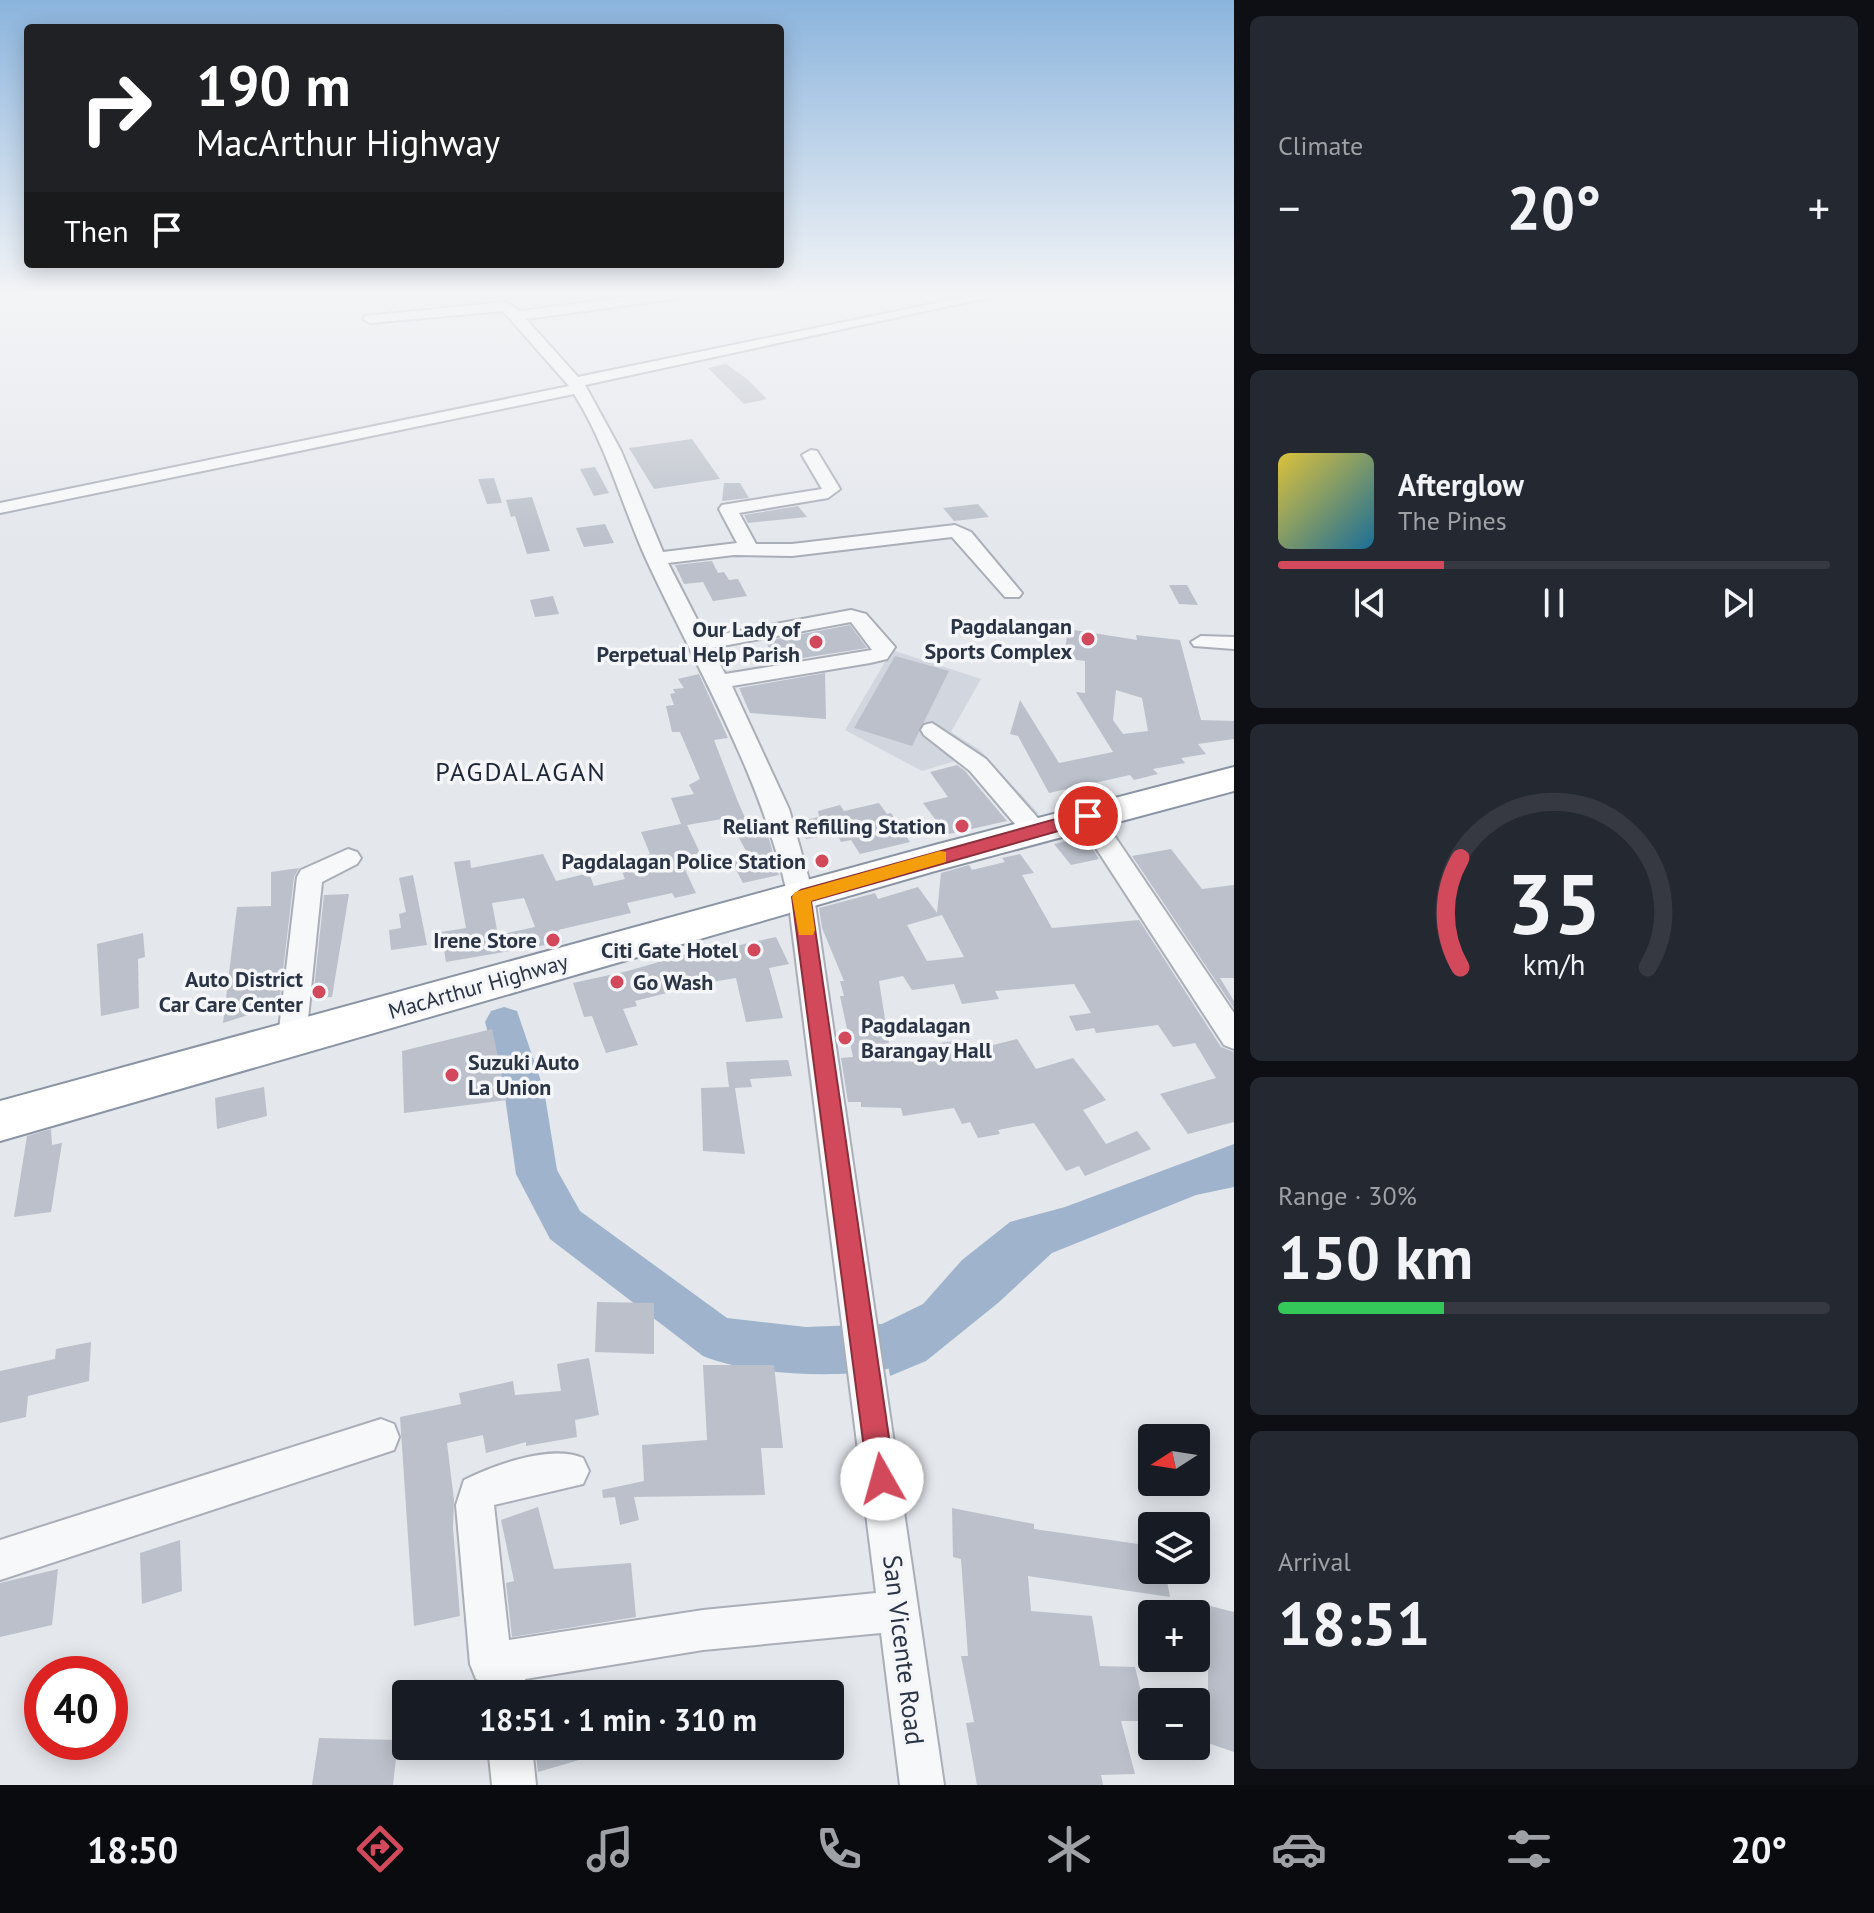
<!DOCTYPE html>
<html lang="en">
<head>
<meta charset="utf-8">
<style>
  :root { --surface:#171b24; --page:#242831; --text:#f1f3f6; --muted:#9ea1a6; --line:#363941; --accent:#d1495b }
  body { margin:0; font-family:"PT Sans",sans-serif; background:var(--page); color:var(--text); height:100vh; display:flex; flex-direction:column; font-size:30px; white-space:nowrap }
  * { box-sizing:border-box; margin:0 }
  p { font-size:26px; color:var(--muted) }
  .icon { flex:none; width:44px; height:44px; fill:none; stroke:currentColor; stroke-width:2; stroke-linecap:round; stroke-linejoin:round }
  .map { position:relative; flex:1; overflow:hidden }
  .panel { display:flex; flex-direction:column; gap:16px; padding:16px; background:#0d0f14; width:640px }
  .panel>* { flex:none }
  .banner { position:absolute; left:24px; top:24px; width:760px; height:244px; border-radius:8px; box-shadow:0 4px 20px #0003; background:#202124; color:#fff; overflow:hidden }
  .needle { width:52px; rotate:258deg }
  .buttons { position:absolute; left:1138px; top:1424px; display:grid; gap:16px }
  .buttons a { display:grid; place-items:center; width:72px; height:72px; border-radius:8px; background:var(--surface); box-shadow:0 4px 20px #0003; font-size:40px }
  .speed { position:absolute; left:24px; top:1656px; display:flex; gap:16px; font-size:40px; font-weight:700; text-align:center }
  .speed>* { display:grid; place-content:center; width:104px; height:104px; border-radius:50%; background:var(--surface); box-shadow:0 4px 20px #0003; line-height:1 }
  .speed .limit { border:12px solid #d22; background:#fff; color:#111 }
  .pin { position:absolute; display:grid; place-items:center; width:68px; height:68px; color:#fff; margin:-34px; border:4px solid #fff; border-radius:50%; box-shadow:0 2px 8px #0007 }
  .me { position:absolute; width:88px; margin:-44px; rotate:353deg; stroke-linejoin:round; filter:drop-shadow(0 0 6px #0008) }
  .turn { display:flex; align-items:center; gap:28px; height:168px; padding:0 40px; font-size:36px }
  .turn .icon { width:104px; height:104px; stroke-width:2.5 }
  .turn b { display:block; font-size:56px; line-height:68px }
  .then { display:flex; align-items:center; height:76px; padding:0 40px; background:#0003; gap:16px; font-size:30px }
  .big { font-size:60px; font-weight:700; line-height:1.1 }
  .panel .card { flex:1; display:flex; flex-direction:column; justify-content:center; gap:12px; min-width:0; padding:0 28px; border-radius:12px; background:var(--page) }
  .panel .dial { align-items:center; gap:0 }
  .dial svg { height:208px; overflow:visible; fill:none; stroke:var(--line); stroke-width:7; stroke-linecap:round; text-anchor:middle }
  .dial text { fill:var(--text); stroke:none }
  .song { display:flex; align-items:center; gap:24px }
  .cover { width:96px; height:96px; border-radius:12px; background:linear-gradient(135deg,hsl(50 70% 55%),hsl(200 70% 35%)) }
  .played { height:8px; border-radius:4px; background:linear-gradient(90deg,var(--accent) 30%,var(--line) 30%) }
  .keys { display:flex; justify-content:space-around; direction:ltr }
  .heat { display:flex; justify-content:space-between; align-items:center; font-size:44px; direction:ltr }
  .charge { height:12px; border-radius:6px; background:linear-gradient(90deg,#34c759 30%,var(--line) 0) }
  .trip { position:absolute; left:392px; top:1680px; width:452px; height:80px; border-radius:8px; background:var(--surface); box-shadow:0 4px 20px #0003; font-weight:700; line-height:80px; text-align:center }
  .tab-bar { display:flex; height:128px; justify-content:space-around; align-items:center; background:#090b0e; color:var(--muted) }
  .tab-bar .icon { width:56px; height:56px }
  .tab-bar .current { color:var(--accent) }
  .tab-bar b { font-size:36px; color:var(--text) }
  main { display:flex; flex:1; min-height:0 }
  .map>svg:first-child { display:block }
  .built { fill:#d2d6de }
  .water { fill:#9fb4cc }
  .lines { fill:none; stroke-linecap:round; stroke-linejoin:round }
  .river { fill:#9fb4cc; fill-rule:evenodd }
  .building { fill:#bbc0ca; fill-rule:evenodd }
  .minor-casing { stroke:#a9aeb7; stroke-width:4 }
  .highway-casing { stroke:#8b94a3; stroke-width:4 }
  .minor { fill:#f7f8fa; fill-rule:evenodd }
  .highway { fill:#fff; fill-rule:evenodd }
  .route { fill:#d1495b; stroke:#882f3b; stroke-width:2 }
  .slow { fill:#f59e0b }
  .poi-dot { fill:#d1495b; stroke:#f4f6f9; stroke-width:3 }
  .labels { text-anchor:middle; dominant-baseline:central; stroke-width:7; stroke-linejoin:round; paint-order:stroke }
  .poi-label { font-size:22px; font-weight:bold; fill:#2b3445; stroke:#f4f6f9; text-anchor:end }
  .street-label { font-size:22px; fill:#2b3445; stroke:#f4f6f9 }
  .quarter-label { font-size:26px; letter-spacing:2px; fill:#1d2536; stroke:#f4f6f9 }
  .near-street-label { font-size:26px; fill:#2b3445; stroke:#f4f6f9 }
</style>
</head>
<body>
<main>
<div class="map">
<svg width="1234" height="1785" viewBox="0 0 1234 1785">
  <rect width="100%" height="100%" fill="#e4e7ec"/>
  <!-- built -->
  <path class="built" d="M892 650 981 679 951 732 980 750 1039 814 1012 822 959 760 922 771 845 730Z"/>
  <!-- water -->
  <path class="water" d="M1234 1144V1187L1196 1195 1052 1253 998 1303 926 1361 890 1376 885 1347 962 1260 1010 1222 1065 1207Z"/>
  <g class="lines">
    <!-- river -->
    <path class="river" d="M504 1007 517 1011 544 1090 557 1170 580 1211 727 1318 806 1327 882 1324 923 1304 939 1311 946 1327 939 1343C922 1352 902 1367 883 1370 833 1378 749 1375 703 1356L550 1239 516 1174 504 1090 485 1022 491 1011Z"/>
  </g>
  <!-- building -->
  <path class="building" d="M726 364 747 379 767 399 744 404 708 368Z
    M692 439 720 479 654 489 629 448Z
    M595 467 609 493 594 496 580 469Z
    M494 478 502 503 487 504 478 479Z
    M724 483H740L749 498 722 501Z
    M532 497 550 551 527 554 515 516 511 517 506 500Z
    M978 504 989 517 954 521 943 508Z
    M798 506 807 517 748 523 744 515Z
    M605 524 614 543 584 547 576 528Z
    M712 561 718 573 724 572 729 580 738 579 747 596 713 601 703 582 684 584 675 565Z
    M1169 585H1187L1198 605 1179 604Z
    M553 596 559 614 535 617 530 600Z
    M850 625 867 648 777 662 765 641Z
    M1068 629 1137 640 1136 635 1180 640 1201 720 1234 721V739L1198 744 1206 754 1181 758 1185 763 1153 769 1158 774 1134 780 1130 775 1049 793 1018 736 1010 734 1020 700 1059 763 1113 752 1076 692 1085 693V661L1064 658ZM1116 690 1142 698 1148 731 1123 734 1113 720Z
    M895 656 949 671 912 746 854 728Z
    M825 673 826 719 750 713 739 688Z
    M699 674 728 738 714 740 738 802 754 838 768 835 779 875 743 883 732 862 750 858 728 818 687 825 700 853 679 857 696 893 675 898 672 893 627 903 631 913 558 930 563 942 446 962 441 932 466 928 454 862 470 860 471 868 543 854 556 881 589 873 594 886 625 879 619 864 650 854 641 832 681 824 671 798 694 794 689 785 700 779 680 732H672L666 706 674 705 670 694 675 693 673 689 684 688 678 679ZM524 898 535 927 498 935 492 903Z
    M957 765 965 771 1007 821 949 834 938 823 923 803 948 797 930 772Z
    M879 803 887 814 891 813 910 842 860 854 851 840 841 842 837 834 806 839 796 822 819 817 818 811 840 805 844 811Z
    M1085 837 1099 859 1071 865 1054 844Z
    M1171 849 1202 889 1234 885V978H1220L1234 1001V1008L1132 856Z
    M1020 854 1034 873 1022 875 1052 928 1139 920 1221 1047 1234 1052V1122L1188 1134 1160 1094 1216 1078 1195 1043 1173 1047 1158 1025 1096 1033 1094 1028 1076 1031 1069 1016 1091 1013 1074 984 995 991 999 999 962 1004 954 984 912 990 903 976 879 981 889 1044 920 1046 968 1039 973 1050 1017 1039 1036 1069 1073 1058 1106 1100 1083 1110 1106 1144 1137 1131 1151 1149 1085 1176 1079 1166 1066 1171 1034 1123 998 1130 1000 1134 978 1138 970 1122 962 1124 954 1108 903 1116 901 1108 861 1107V1102H848L841 1058 853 1057 840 996H844L840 981H844L822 928 819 908 875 893 878 899 918 887 937 913 941 873 969 865 972 870 1005 862 1002 858ZM942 915 964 957 927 961 907 925Z
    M299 868 294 877 279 1005 223 1023 237 907 271 906V872Z
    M413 875 427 945 391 950 389 930 401 928 399 914 406 912 399 878Z
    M349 894 332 997 313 998 324 895Z
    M143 933 145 957 138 959 139 1008 101 1016 97 944Z
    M776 937 789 964 769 968 783 1018 746 1022 736 978 669 989 671 992 635 1001 637 1006 623 1009 638 1045 606 1053 592 1016 584 1017 573 983 628 971 686 954 685 950 725 945 726 948Z
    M492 1029 507 1100 404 1113 402 1051Z
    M788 1060 792 1076 750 1079 752 1087 735 1088 745 1154 703 1151 701 1088 729 1087 726 1062Z
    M264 1087 267 1116 217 1129 215 1098Z
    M51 1129 52 1145 62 1143 51 1212 14 1217 27 1136Z
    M597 1302 654 1303V1354L595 1352Z
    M91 1342 89 1381 28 1396 26 1417 0 1423V1371L55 1359 56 1349Z
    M589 1358 599 1415 575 1420 577 1437 526 1446V1442L486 1453 483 1435 447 1443 454 1500 453 1528 460 1616 414 1626 400 1417 461 1404 459 1393 513 1381 515 1395 561 1391 557 1364Z
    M703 1365H774L783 1448H761L765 1495 634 1497 639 1520 620 1525 615 1497 603 1498 602 1490 644 1481 642 1445 707 1440Z
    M538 1507 554 1569 631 1563 636 1617 512 1637 506 1583 514 1581 501 1520Z
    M952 1508 1034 1524V1529L1152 1546V1570H1165L1170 1597 1028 1576 1031 1611 1092 1616 1100 1666 1135 1667 1148 1721H1121L1135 1774 1101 1775 1103 1785H977L966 1723 974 1722 961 1656H968L961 1559 953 1557Z
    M180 1540 182 1591 142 1604 140 1553Z
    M58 1569 52 1625 0 1637V1583Z
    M1202 1604 1234 1612V1752L1208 1743V1656Z
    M319 1738 398 1740 393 1785H312Z
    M535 1746H577L579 1760 538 1772Z"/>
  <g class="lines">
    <!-- minor casing -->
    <g class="minor-casing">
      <path id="minor" d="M646 295H681L674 299 526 319 578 377 975 295H1000L585 385 621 451 663 552 737 543 719 509 722 505 822 489 802 455 811 450 817 451 840 489 828 498 739 513 756 544H792L955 525 971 532 1022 593 1019 597H1005L952 537 792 556 734 555 668 563 706 637 851 610 866 614 895 647 887 659 870 663 732 686 789 809 814 897 944 1785H900L881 1633 703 1650 525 1679 527 1694H485L484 1682 476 1679 470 1664 456 1505 464 1480C494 1465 551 1444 583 1458L589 1471 583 1484 494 1505 509 1640 703 1610 876 1593 788 897C761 775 699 673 647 561 622 506 607 446 574 394L0 513V503L569 386 503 311 370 323 363 319 365 316 506 302 520 311ZM851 622 872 650 725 674 712 648Z
        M1201 636 1234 637V649L1194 646 1191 642Z
        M932 723 986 759 1044 825 1047 831 1044 837H1026L970 771 924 735 921 730 924 725Z
        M1088 807 1097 810 1234 1013V1049L1224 1045 1079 822 1076 816 1079 810Z
        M348 849 357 852 361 858 357 864 322 882 306 1038 302 1046 292 1050 282 1046 278 1038 297 877 301 870Z
        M381 1419 394 1424 399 1437 394 1450 0 1580V1540Z
        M488 1746H532L536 1785H492Z"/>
    </g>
    <!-- highway casing -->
    <g class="highway-casing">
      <path id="highway" d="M1234 767V791L935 871 0 1141V1101L935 845Z"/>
    </g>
    <!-- minor -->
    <use href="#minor" class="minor"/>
    <!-- highway -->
    <use href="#highway" class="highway"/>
  </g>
  <!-- sky -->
  <linearGradient id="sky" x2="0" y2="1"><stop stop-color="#8bb4dd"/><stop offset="0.54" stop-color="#f3f4f6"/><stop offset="1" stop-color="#f3f4f6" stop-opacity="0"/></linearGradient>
  <rect width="1234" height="544" fill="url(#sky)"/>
  <!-- route -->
  <path class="route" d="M1088 810 1097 816 1094 821 811 901 895 1479 891 1489 882 1493 872 1489 868 1479 792 897 801 890Z"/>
  <!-- slow -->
  <path class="slow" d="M940 851 946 852V862L811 901 815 930 813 935H799L792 897 795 892Z"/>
  <!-- markers -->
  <g class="poi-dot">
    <circle cx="1088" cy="639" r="8"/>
    <circle cx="816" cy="642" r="8"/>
    <circle cx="962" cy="826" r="8"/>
    <circle cx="822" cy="861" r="8"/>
    <circle cx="553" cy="940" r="8"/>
    <circle cx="754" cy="950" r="8"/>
    <circle cx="617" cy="982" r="8"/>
    <circle cx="319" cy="992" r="8"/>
    <circle cx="845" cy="1038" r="8"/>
    <circle cx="452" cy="1075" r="8"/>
  </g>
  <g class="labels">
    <!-- poi labels -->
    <g class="poi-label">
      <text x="1072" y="626">Pagdalangan<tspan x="1072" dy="25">Sports Complex</tspan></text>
      <text x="800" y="629">Our Lady of<tspan x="800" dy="25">Perpetual Help Parish</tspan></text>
      <text x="946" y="826">Reliant Refilling Station</text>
      <text x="806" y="861">Pagdalagan Police Station</text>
      <text x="537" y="940">Irene Store</text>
      <text x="738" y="950">Citi Gate Hotel</text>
      <text x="303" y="979">Auto District<tspan x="303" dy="25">Car Care Center</tspan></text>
      <text x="633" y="982" text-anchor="start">Go Wash</text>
      <text x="861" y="1025" text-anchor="start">Pagdalagan<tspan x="861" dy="25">Barangay Hall</tspan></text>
      <text x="468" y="1062" text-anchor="start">Suzuki Auto<tspan x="468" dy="25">La Union</tspan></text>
    </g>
    <!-- street labels -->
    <g class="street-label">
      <text transform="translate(478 986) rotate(-16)">MacArthur Highway</text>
    </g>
    <!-- quarter labels -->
    <g class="quarter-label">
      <text x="521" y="771">PAGDALAGAN</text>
    </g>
    <!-- near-street labels -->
    <g class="near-street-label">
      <text transform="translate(904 1650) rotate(83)">San Vicente Road</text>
    </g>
  </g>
</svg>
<div class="buttons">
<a><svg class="needle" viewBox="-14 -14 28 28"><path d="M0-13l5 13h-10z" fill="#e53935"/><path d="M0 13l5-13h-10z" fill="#9ea1a6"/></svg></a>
<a><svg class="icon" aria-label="layers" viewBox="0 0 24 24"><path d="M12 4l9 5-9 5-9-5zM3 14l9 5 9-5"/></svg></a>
<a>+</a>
<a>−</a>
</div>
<div class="speed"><div class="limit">40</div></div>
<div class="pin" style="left:1088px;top:816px;background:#d93025"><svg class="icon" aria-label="arrive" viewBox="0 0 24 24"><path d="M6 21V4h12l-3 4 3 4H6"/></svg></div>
<svg class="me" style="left:882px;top:1479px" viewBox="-20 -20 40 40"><circle r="19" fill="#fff"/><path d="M0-13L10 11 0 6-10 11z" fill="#d1495b"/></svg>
<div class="trip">18:51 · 1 min · 310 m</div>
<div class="banner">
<div class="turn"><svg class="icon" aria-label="right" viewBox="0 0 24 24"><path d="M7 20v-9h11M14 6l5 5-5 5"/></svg><div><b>190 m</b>MacArthur Highway</div></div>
<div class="then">Then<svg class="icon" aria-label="arrive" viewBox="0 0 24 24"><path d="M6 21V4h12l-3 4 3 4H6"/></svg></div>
</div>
</div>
<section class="panel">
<div class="card"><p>Climate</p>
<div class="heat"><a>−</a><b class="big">20°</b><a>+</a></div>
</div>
<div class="card">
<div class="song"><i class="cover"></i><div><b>Afterglow</b><p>The Pines</p></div></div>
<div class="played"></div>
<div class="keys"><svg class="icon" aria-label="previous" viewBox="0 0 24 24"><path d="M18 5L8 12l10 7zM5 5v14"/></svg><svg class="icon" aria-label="pause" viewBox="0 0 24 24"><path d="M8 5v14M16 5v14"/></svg><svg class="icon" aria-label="next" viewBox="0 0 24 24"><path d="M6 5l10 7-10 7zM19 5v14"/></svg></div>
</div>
<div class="card dial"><svg viewBox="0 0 100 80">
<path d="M14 69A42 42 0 1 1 86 69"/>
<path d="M14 69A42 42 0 0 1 14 27" stroke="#d1495b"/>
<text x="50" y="56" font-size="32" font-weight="700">35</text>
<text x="50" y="72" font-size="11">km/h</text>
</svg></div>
<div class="card"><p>Range · 30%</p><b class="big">150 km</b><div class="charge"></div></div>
<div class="card"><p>Arrival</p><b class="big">18:51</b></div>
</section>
</main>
<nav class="tab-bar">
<b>18:50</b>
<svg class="icon current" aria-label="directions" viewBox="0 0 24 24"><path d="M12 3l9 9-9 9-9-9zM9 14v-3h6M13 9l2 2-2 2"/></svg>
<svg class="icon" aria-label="music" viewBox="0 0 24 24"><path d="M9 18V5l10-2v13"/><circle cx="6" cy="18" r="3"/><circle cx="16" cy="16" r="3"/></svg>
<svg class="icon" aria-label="phone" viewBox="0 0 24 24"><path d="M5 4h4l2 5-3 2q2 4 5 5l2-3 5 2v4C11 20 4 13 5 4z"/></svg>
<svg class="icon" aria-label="climate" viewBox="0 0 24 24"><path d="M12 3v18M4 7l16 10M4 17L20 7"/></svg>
<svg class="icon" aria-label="car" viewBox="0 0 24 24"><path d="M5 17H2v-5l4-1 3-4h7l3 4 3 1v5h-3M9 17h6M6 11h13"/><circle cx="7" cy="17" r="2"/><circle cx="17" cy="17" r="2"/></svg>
<svg class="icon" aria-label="filters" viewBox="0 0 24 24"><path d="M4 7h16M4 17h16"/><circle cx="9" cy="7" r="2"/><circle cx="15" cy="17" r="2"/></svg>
<b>20°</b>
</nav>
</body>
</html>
